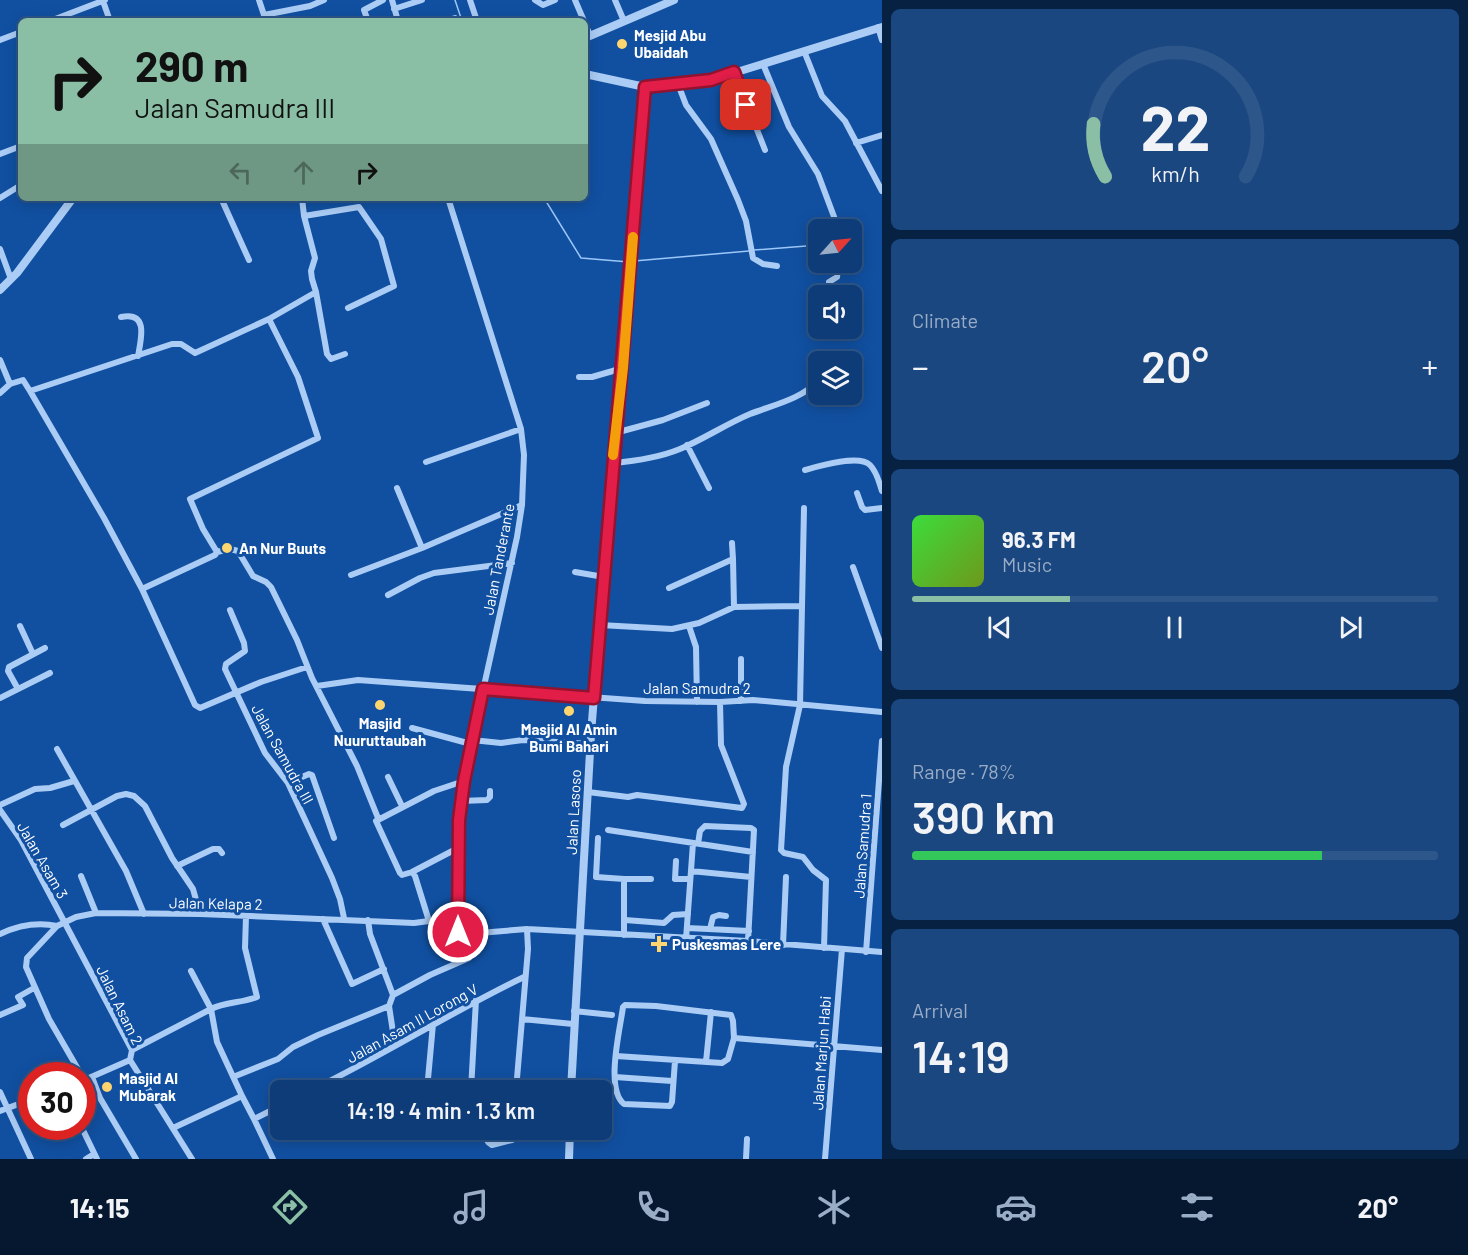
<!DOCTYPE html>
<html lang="en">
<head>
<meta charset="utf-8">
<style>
  :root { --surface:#0d3c79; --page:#1b4780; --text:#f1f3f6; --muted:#9aadc6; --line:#2d568a; --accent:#8abfa5 }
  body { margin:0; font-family:Barlow,sans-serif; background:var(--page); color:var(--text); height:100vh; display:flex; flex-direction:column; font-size:22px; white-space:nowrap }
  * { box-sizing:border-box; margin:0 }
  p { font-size:20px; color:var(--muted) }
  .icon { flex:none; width:33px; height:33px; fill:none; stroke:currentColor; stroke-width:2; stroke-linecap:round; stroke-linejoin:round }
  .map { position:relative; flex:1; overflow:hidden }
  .panel { display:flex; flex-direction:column; gap:9px; padding:9px; background:#072143; width:586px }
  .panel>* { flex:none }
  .guide { position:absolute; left:18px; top:18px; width:570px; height:183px; border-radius:9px; box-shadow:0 3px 15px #0003,0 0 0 2px var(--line); background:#8abfa5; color:#111; overflow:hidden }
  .needle { width:39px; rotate:63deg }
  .fabs { position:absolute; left:808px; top:219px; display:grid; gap:12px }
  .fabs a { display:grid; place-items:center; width:54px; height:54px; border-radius:9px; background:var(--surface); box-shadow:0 3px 15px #0003,0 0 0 2px var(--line); font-size:30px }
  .speed { position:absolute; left:18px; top:1062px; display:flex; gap:12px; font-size:30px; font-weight:700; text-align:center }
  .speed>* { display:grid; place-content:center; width:78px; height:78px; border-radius:50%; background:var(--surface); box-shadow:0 3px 15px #0003,0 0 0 2px var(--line); line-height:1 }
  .speed .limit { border:9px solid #d22; background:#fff; color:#111 }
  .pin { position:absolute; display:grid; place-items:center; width:51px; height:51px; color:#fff; margin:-26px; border-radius:12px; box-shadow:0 3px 9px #0006 }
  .me { position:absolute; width:66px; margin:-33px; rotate:0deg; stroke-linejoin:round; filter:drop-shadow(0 0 4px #0008) }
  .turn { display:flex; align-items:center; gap:21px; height:126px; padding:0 18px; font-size:27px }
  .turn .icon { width:78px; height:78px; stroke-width:2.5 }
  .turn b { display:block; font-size:42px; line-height:51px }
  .lanes { display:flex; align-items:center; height:57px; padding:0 18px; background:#0003; justify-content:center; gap:30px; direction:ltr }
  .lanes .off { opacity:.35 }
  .big { font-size:45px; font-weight:600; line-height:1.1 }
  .panel .card { flex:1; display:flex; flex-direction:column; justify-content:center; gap:9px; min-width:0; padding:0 21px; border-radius:9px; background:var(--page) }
  .panel .dial { align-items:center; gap:0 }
  .dial svg { height:156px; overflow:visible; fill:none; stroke:var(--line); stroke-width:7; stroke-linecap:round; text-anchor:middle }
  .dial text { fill:var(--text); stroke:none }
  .song { display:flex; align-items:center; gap:18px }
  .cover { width:72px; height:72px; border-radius:9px; background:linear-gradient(135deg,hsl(120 70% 55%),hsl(80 70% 35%)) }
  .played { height:6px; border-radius:3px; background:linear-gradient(90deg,var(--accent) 30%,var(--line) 30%) }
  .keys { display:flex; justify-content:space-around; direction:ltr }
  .heat { display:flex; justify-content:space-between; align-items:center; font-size:33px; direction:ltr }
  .charge { height:9px; border-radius:4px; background:linear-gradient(90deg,#34c759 78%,var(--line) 0) }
  .trip { position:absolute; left:270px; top:1080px; width:342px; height:60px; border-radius:9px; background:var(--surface); box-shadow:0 3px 15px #0003,0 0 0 2px var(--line); font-weight:600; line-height:60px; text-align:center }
  .tabs { display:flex; height:96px; justify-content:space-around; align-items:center; background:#051830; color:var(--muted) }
  .tabs .icon { width:42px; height:42px }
  .tabs .on { color:var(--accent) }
  .tabs b { font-size:27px; color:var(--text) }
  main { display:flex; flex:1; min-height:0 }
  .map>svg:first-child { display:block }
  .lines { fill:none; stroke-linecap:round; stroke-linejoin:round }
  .stream { stroke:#9dc7f8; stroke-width:1.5 }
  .minor { stroke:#abccf5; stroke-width:6 }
  .tertiary { stroke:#abccf5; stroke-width:8 }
  .route-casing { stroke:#92132f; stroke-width:15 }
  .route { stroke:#e11d48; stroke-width:10 }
  .slow { stroke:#f59e0b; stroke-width:10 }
  .poi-dot { fill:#ffd56f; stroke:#1150a1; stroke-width:2 }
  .labels { text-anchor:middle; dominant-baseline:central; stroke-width:6; stroke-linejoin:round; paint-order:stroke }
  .poi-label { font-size:15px; font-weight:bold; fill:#fff; stroke:#1150a1; text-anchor:start }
  .street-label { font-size:15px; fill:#fff; stroke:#1150a1 }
</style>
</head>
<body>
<main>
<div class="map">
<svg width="882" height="1159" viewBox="0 0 882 1159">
  <rect width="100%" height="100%" fill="#1150a1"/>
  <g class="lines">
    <!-- stream -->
    <path class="stream" d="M455 0 462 21
      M544 198 581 258 629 262
      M754 250 819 245
      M634 261 749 251"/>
    <!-- minor -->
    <path class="minor" d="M259 0 266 21
      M392 0 398 21
      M470 0 477 21
      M535 0 543 5 555 0
      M575 0 584 21
      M615 0 624 21
      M103 1 110 21
      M394 9 422 0
      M264 15 310 6 324 0
      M50 21 105 0
      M368 21 364 10 383 0
      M446 21 455 18
      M585 24 590 35
      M878 27 882 40
      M0 40 21 32
      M804 51 822 96 845 121 882 191
      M763 64 789 127 818 174 839 230
      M734 72 765 150
      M678 84 686 105 711 139 738 200 746 221 753 258 763 264 777 266
      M856 143 882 135
      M0 154 21 146
      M0 198 21 185
      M221 198 249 260
      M302 198 304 216 315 258 311 271 312 279 316 292 327 354 331 359 345 354
      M304 216 359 207 381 239 394 286 348 308
      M0 249 11 279
      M829 282 837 277 839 262
      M121 317C149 311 141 339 138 356
      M0 360 10 384 0 393
      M579 377H592L623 368
      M10 384 23 380 30 391 172 344H181L195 353 269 319 316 292
      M30 391 104 518 142 589 195 705 200 708 261 682 307 667
      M615 433 663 420 707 403
      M687 445 709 488
      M426 462 521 429
      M613 463C636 461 658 458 680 449 704 439 726 424 750 414 773 405 802 399 819 380
      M805 470C819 466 859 454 870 465 877 472 879 482 882 491
      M397 488 422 548
      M857 493 862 507 865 510 882 508
      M804 508 800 705 786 767 781 850 784 853 803 857 813 870 826 880 824 948
      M732 543 733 559
      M217 552 230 549 238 551 253 576 266 582 271 587 297 640 312 678 357 766 378 818
      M853 567 882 648
      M575 572 604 577
      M351 575 422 548 522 505
      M669 588 733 559 734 607
      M142 589 215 555 217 552 203 529 190 499 318 438 298 377 269 319
      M388 595 420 578 434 573 512 563
      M230 610 244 643 245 651 226 664 225 669 265 753 288 783 332 878 340 899 344 918
      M600 625 672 629 699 623 734 607 802 606
      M20 626 33 654
      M689 626 696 647 697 702
      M317 686 358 680 645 701 720 702 753 700 882 712
      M18 689 8 671 9 667 45 648
      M0 698 50 673
      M741 701V659
      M412 728 471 744
      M472 740 501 743 523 740 590 744
      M57 749 126 871 144 914
      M388 777 402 806
      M288 783 309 774 312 775 334 838
      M588 792 628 797 637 795 742 808 744 804 721 745 720 702
      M461 801 487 800 490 797V791
      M0 805 35 789 50 788 74 781
      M0 810 21 840 132 1050 130 1060 192 1159
      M63 825 117 796 126 794 134 796 145 806 172 858 193 889 200 914
      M608 830 753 852
      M598 838 596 877 624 879
      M698 844 700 831 705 826 751 828 754 830 748 941
      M676 861 675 879H690
      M177 866 213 849H219L222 853
      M691 871 751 877
      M412 872 458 848
      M81 876 96 913
      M323 919 352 984 384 969
      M368 920 370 934 393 995 389 1006 395 1045
      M625 920 664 923 673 915 688 914
      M429 921 415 876 412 872 402 875 400 873 376 821 434 791 464 781
      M687 928 749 931
      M527 929 748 941 882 952
      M710 929 713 917 719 915 726 916
      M0 934C17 926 38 922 57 926
      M624 935V879H651
      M686 939 693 843
      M783 945 786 877
      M866 952 882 741
      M191 971 211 1009C225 1002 242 1003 257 997L245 948 246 916
      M393 995 430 975 469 958V951L458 932 459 820 464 781 472 740 517 537 522 505 524 455 521 429 448 198
      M574 1011 612 1015
      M0 1015 23 1005 18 997 34 988
      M522 1019 573 1024
      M132 1050 211 1009 217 1042 242 1096
      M616 1056 722 1063 728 1059 734 1038 882 1050
      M675 1061 672 1102 670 1106 624 1104C605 1089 620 1030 623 1007L625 1005 656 1006 731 1015 733 1021 734 1038
      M706 1062 711 1012
      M82 1076 49 1019 26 967 27 958 57 926 76 917 96 913 200 914 414 923 429 921 458 932 479 933 527 929 528 949 516 1090
      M92 1077 100 1098 136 1159
      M233 1077 278 1059 293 1047 318 1035 389 1006
      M615 1077 672 1081
      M82 1081 130 1060
      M312 1090C384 1055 451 1012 524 977
      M427 1090 433 1024
      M471 1090 476 1000
      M0 1092 31 1159
      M0 1111 32 1099
      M254 1119 273 1159
      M81 1126 97 1159
      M173 1128 242 1096 254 1119 280 1106
      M482 1130 488 1142 492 1145 512 1140
      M513 1130 512 1140 538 1130
      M86 1159 94 1154
      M746 1159 747 1139
      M825 1159 842 949"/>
    <!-- tertiary -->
    <path class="tertiary" d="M585 38 674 0
      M585 74 645 87 711 80 882 27
      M0 290 17 273 73 198
      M571 1090 591 734 614 441 623 368 645 87
      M569 1159 570 1130"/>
  </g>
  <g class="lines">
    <!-- route casing -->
    <g class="route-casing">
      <path id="route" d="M458 932 459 820 464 781 483 689 594 698 645 87 711 80 734 72 746 105"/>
    </g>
    <!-- route -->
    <use href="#route" class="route"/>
    <!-- slow -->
    <path class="slow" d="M613 455 623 368 633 237"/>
  </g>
  <!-- markers -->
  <g class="poi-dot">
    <circle cx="622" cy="44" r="6"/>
    <circle cx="227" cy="548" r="6"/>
    <circle cx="380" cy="705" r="6"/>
    <circle cx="569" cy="711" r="6"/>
    <path d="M656 935h6v6h6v6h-6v6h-6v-6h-6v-6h6z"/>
    <circle cx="107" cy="1087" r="6"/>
  </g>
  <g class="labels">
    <!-- poi labels -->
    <g class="poi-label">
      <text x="634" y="35">Mesjid Abu<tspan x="634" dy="17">Ubaidah</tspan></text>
      <text x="239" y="548">An Nur Buuts</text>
      <text x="380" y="723" text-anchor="middle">Masjid<tspan x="380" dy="17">Nuuruttaubah</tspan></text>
      <text x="569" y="729" text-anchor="middle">Masjid Al Amin<tspan x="569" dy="17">Bumi Bahari</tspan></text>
      <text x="672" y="944">Puskesmas Lere</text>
      <text x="119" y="1078">Masjid Al<tspan x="119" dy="17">Mubarak</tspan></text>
    </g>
    <!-- street labels -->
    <g class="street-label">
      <text transform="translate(498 559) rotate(-79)">Jalan Tanderante</text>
      <text x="697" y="688">Jalan Samudra 2</text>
      <text transform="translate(283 754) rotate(61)">Jalan Samudra III</text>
      <text transform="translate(573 812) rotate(-87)">Jalan Lasoso</text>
      <text transform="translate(862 846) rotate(-86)">Jalan Samudra 1</text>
      <text transform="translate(43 860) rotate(60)">Jalan Asam 3</text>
      <text transform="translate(216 903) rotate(1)">Jalan Kelapa 2</text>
      <text transform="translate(120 1005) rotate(64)">Jalan Asam 2</text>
      <text transform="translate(412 1023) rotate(-29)">Jalan Asam II Lorong V</text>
      <text transform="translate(821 1053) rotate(-86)">Jalan Marjun Habi</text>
    </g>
  </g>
</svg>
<div class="fabs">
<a><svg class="needle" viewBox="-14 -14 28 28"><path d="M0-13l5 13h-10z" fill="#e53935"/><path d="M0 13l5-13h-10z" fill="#9aadc6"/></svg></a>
<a><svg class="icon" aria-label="sound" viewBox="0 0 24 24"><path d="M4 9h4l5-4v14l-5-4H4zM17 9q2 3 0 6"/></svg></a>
<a><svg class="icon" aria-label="layers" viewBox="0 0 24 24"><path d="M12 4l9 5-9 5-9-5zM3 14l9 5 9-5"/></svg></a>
</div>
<div class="speed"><div class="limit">30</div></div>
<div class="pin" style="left:746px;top:105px;background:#d93025"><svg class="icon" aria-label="arrive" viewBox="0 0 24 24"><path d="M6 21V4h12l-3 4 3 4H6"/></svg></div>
<svg class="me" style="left:458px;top:932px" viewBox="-20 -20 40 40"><circle r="17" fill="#e11d48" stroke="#fff" stroke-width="3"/><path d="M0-11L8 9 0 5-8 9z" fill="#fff"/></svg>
<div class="trip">14:19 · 4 min · 1.3 km</div>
<div class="guide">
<div class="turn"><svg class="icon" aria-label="right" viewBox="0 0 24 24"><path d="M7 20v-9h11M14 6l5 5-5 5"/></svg><div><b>290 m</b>Jalan Samudra III</div></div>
<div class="lanes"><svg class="icon off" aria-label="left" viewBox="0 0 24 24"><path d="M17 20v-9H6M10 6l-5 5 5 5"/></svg><svg class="icon off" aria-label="ahead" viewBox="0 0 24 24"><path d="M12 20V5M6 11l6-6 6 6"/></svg><svg class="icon" aria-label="right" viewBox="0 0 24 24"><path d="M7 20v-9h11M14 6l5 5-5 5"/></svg></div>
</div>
</div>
<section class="panel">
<div class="card dial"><svg viewBox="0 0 100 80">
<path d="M14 69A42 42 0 1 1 86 69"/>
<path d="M14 69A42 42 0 0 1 8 42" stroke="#8abfa5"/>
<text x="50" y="56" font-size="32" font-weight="700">22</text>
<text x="50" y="72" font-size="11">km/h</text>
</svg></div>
<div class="card"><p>Climate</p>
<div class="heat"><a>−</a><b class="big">20°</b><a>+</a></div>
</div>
<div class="card">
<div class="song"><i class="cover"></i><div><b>96.3 FM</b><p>Music</p></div></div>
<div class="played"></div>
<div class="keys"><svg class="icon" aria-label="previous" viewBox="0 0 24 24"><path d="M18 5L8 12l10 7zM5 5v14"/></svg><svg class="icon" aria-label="pause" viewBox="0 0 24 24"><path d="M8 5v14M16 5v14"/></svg><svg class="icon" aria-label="next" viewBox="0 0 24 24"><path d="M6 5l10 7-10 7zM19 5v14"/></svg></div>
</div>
<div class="card"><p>Range · 78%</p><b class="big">390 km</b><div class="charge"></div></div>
<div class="card"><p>Arrival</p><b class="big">14:19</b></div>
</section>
</main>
<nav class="tabs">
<b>14:15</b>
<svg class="icon on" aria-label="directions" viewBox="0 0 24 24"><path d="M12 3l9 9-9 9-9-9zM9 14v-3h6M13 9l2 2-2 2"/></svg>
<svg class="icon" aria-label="music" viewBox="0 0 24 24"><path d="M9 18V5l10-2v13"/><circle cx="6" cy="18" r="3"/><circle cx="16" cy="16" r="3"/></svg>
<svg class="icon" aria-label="phone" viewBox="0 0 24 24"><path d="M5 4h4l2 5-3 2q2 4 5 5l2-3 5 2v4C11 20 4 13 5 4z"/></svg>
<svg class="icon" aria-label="climate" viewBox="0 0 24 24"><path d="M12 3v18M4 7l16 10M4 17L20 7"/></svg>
<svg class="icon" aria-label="car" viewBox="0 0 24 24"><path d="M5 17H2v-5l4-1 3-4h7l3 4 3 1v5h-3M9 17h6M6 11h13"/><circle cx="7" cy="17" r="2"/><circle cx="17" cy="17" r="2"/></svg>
<svg class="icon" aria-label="filters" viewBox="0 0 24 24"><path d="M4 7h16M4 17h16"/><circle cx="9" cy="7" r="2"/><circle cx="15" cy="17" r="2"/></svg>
<b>20°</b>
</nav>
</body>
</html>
